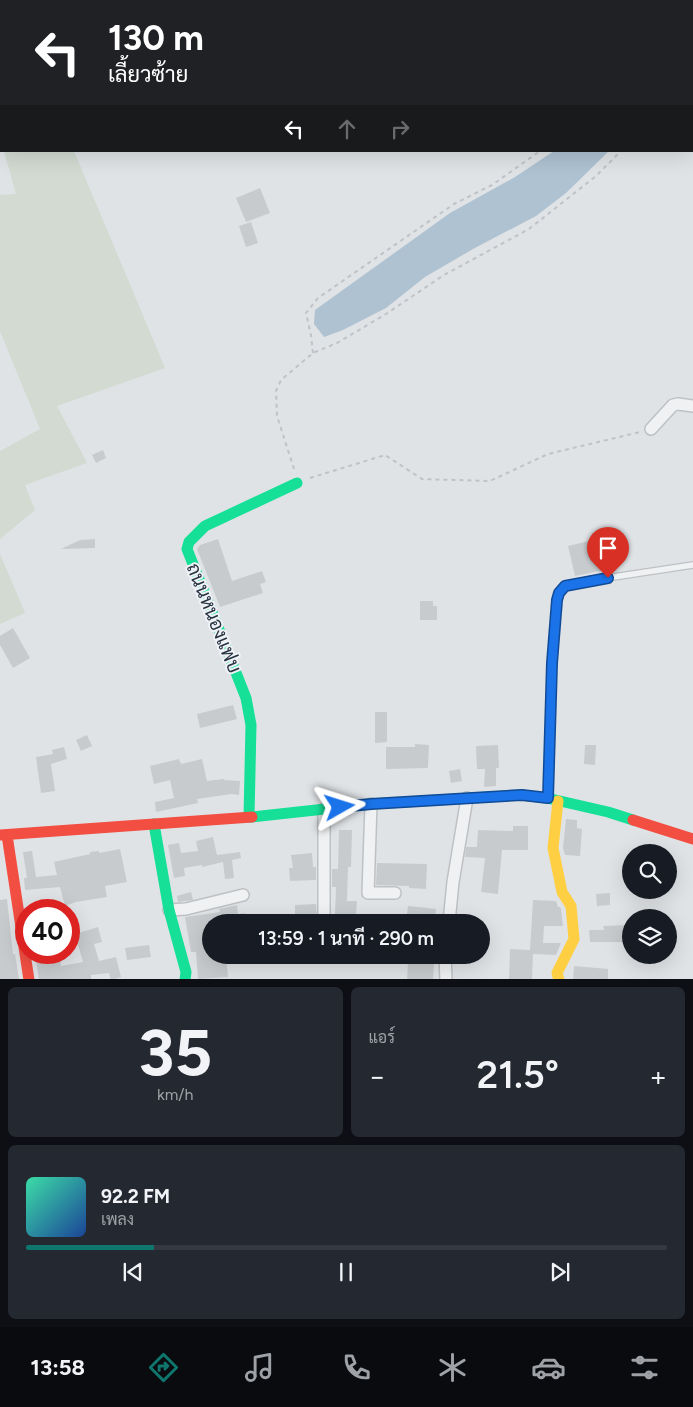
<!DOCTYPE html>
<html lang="th">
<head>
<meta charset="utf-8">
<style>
  :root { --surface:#171b24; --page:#242831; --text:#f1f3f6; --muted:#9ea1a6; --line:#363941; --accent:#0f766e }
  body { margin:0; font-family:Figtree,Sarabun,sans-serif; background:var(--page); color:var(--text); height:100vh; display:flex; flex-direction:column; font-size:19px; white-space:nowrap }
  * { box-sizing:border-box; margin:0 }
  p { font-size:16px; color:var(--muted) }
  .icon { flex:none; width:28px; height:28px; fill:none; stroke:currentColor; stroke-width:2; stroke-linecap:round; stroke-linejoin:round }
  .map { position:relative; height:979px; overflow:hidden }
  .details { display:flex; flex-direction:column; gap:8px; padding:8px; background:#0d0f14; flex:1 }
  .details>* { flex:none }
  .guide { position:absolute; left:0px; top:0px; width:694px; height:152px; box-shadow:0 5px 20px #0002; background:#202124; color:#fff; overflow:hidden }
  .controls { position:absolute; left:622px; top:844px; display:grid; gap:10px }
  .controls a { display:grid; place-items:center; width:55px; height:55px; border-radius:50%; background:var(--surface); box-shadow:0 5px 20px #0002; font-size:25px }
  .speed { position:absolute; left:15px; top:899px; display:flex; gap:10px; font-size:25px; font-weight:700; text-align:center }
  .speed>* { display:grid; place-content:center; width:65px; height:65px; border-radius:50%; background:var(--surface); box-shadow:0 5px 20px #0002; line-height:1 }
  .speed .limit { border:8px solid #d22; background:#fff; color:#111 }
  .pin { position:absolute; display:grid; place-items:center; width:42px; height:42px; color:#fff; margin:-51px -21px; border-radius:50% 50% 50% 0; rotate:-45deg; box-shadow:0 0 5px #0007 }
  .pin .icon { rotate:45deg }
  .me { position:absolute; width:55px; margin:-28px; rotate:84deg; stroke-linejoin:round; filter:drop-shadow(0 0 4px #0008) }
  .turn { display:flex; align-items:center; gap:18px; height:105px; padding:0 25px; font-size:22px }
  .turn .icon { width:65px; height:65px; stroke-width:2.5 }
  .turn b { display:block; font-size:35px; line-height:42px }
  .lanes { display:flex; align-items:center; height:48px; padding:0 25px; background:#0003; justify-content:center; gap:25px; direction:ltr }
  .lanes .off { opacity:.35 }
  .big { font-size:38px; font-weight:600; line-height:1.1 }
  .details .tile { flex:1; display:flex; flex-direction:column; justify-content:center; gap:8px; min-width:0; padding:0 18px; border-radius:8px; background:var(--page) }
  .details .dial { align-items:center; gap:0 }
  .dial b { font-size:65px; line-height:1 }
  .song { display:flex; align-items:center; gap:15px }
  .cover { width:60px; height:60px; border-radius:8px; background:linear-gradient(135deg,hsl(160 70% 55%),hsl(220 70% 35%)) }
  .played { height:5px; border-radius:2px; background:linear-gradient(90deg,var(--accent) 20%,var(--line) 20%) }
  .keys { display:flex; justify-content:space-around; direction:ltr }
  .heat { display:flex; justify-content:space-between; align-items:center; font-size:28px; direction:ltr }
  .details .tiles { flex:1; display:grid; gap:8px; grid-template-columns:1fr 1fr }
  .tile:last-child { grid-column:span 2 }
  .trip { position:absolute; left:202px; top:914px; width:288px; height:50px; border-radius:25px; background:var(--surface); box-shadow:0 5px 20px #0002; font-weight:600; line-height:50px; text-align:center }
  .tab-bar { display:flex; height:80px; justify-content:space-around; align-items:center; background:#090b0e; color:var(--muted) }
  .tab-bar .icon { width:35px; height:35px }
  .tab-bar .current { color:var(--accent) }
  .tab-bar b { font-size:22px; color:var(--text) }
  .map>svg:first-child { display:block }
  .green { fill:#d2dad1 }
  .water { fill:#aec2d2 }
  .building { fill:#c8cbce }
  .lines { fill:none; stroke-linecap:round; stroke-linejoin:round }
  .lane-casing { stroke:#bec1c4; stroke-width:8 }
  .street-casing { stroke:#bec1c4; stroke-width:14 }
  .path { stroke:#bfc2c6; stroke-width:2; stroke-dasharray:4 4; stroke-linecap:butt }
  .lane { stroke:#f0f1f2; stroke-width:5.5 }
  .street { stroke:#f0f1f2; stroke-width:11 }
  .fast { stroke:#16e098; stroke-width:11 }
  .slow { stroke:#ffcf43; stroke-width:11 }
  .jam { stroke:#f24e42; stroke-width:11 }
  .route-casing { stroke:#114b97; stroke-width:12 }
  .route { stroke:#1a73e8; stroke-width:9 }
  .labels { text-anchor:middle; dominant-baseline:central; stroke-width:4; stroke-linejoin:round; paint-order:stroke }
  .street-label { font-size:19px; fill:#27323f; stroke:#eef2f6 }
</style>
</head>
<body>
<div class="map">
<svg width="693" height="980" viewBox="0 0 693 980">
  <rect width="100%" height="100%" fill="#e0e3e6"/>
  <!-- green -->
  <path class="green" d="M4 151H74L165 368 57 406 87 463 25 485 35 510 0 539V451L40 429 0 331V195L16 194Z
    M0 554 25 613 0 624Z"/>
  <!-- water -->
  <path class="water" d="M554 151H609L566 193 536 216 473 249 425 277 386 308 343 330 324 337 314 324 315 310 450 213 515 177Z"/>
  <!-- building -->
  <path class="building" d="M260 188 270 213 246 222 236 198Z
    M251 222 258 243 246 247 239 226Z
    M103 450 106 458 96 463 92 455Z
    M95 539V548L61 549 80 540Z
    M218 539 232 581 262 571 266 582 260 584 263 593 220 607 197 549 200 545Z
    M597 539 598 545 616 541 620 562 603 565 604 570 575 576 568 546Z
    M420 601H433V606H437V620H420Z
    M13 628 30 658 13 668 0 645V636Z
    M233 705 237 719 200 728 197 714Z
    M375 712H387V742L375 743Z
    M87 735 92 746 81 751 76 740Z
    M415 744 429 745 428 768 386 769V747H415Z
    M498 745 499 768H496V786L484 787 485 769H477L476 746Z
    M585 745H596L595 765 584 764Z
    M64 747 67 759 51 764 55 791 41 793 36 757 53 754 52 750Z
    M179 759 181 764 202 759 207 781 224 779V780L240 781 239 795 231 794 197 799 198 803 156 812 155 802 174 798 170 780 154 784 150 766Z
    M460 769 462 781 451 783 449 771Z
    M566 819 577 820V828L582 829 580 856 565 855 563 848Z
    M513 826H528V850H502L498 894 481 892 485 858 465 857 466 847H477L478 830 513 831Z
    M339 830H352L351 867H348L347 901H357L356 914H335L336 887H332V869H338Z
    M213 837 217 855 240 852 241 858 232 860 234 878 225 879 223 862 202 867V865L184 868 185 876 174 878 168 845 179 843 181 853 198 851 196 841Z
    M120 849 127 882 105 886 107 897 76 902 65 906 60 887 25 890 24 878H27L23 852 32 851 36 877 57 875 54 862 90 854V852L99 851V853Z
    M312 853 313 867H316V880L290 881 289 868H293L291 855Z
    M377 863 427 864 426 889 409 888V886L376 885Z
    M191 892 193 900 178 902 177 896Z
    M610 893V905L597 906 596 894Z
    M7 899 13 954H15L19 979 16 980H0V900Z
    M533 900 556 901 558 907H560L561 909 563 926H544L543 943H561L556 955 533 954 532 980H509L510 949 530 950Z
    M316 904 317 922H295V905Z
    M237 905 238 914 245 913 246 922H211V957L226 956 228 977 198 979 196 952H191L185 917 220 912 219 909Z
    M408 906 436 909 435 922H406Z
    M629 925V942H590L589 930H604L603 926Z
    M98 927 102 942 94 944 99 961 116 957 121 977 111 980 109 973 91 975V980H39L35 952H59L61 966 83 962 75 934Z
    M149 945 151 957 127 960 125 948Z
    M408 963 434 964 433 980H407Z
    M574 966 608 969V980H573Z"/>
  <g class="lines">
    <!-- lane casing -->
    <g class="lane-casing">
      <path id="lane" d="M548 796 552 663 557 600C560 589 564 586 574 583L693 565"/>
    </g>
    <!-- street casing -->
    <g class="street-casing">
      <path id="street" d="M651 429 673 405 678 404 693 406
        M371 804 368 893H395
        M324 809V922
        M169 910 186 909 243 895
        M449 922 453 882 467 798
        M445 955 446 980"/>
    </g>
    <!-- path -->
    <path class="path" d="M692 35 693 34
      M692 92H693
      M313 353 311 335 306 313 318 298 454 204 492 185 540 151
      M294 469 277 416 276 391 281 380 313 353 337 343 386 314 444 275 529 229 596 176 621 151
      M310 478 385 455 422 479 490 481 548 454 640 432"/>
    <!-- lane -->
    <use href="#lane" class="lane"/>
    <!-- street -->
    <use href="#street" class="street"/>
    <!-- fast -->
    <path class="fast" d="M249 817 251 725 246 698 187 549 189 542 205 526 297 483
      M252 817 371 804 521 795 547 798 608 812 633 820
      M154 824 169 910 186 972 185 980"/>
    <!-- slow -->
    <path class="slow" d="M558 801 553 848 562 892 571 906 574 939 557 973 559 980"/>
    <!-- jam -->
    <path class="jam" d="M633 820 693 839
      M0 835 252 817
      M7 835 29 980"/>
  </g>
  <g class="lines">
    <!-- route casing -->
    <g class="route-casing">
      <path id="route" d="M340 807 371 804 522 795 548 798 552 663 557 600 559 593 565 586 608 578"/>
    </g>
    <!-- route -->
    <use href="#route" class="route"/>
  </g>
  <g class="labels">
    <!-- street labels -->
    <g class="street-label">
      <text transform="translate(214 618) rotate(68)">ถนนหนองแฟบ</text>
    </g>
  </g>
</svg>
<div class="controls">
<a><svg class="icon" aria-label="search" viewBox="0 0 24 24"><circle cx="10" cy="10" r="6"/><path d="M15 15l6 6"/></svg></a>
<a><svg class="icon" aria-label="layers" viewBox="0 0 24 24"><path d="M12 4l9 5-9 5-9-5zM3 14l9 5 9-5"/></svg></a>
</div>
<div class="speed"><div class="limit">40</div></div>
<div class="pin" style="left:608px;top:578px;background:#d93025"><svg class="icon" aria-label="arrive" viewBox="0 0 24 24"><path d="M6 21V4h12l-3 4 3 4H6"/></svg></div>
<svg class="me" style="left:340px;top:807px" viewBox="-20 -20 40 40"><path d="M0-17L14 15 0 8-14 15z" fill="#1a73e8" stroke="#fff" stroke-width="4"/></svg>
<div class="trip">13:59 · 1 นาที · 290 m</div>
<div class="guide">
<div class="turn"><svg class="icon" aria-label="left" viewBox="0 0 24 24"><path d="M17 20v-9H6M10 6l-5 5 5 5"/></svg><div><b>130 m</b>เลี้ยวซ้าย</div></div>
<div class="lanes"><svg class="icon" aria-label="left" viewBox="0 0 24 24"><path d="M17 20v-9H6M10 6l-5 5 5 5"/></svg><svg class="icon off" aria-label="ahead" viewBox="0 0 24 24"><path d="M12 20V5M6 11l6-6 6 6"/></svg><svg class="icon off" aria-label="right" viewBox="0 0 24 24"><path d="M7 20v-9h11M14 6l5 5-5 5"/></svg></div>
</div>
</div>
<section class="details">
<div class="tiles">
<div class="tile dial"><b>35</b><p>km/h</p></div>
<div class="tile"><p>แอร์</p>
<div class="heat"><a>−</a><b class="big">21.5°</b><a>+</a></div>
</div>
<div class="tile">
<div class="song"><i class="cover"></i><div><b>92.2 FM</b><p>เพลง</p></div></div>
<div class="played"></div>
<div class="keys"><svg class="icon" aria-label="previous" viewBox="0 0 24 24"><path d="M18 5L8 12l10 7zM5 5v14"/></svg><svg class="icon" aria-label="pause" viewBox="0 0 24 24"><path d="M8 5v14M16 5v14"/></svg><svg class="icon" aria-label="next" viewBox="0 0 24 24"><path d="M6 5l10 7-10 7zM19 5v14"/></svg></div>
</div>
</div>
</section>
<nav class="tab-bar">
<b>13:58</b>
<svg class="icon current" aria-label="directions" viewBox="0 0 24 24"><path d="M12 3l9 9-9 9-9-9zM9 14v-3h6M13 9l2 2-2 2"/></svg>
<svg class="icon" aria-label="music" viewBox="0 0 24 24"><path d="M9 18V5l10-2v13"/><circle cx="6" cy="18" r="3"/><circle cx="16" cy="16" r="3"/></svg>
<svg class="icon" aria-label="phone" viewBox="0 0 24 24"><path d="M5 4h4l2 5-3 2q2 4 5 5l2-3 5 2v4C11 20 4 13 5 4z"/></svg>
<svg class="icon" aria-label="climate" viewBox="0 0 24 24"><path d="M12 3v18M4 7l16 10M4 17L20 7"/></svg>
<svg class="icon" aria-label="car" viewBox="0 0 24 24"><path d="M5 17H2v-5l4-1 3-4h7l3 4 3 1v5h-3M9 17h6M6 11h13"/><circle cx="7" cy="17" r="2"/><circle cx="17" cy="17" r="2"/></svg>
<svg class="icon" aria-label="filters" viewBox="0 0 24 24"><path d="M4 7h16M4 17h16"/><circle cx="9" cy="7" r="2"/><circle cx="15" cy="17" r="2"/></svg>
</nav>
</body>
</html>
